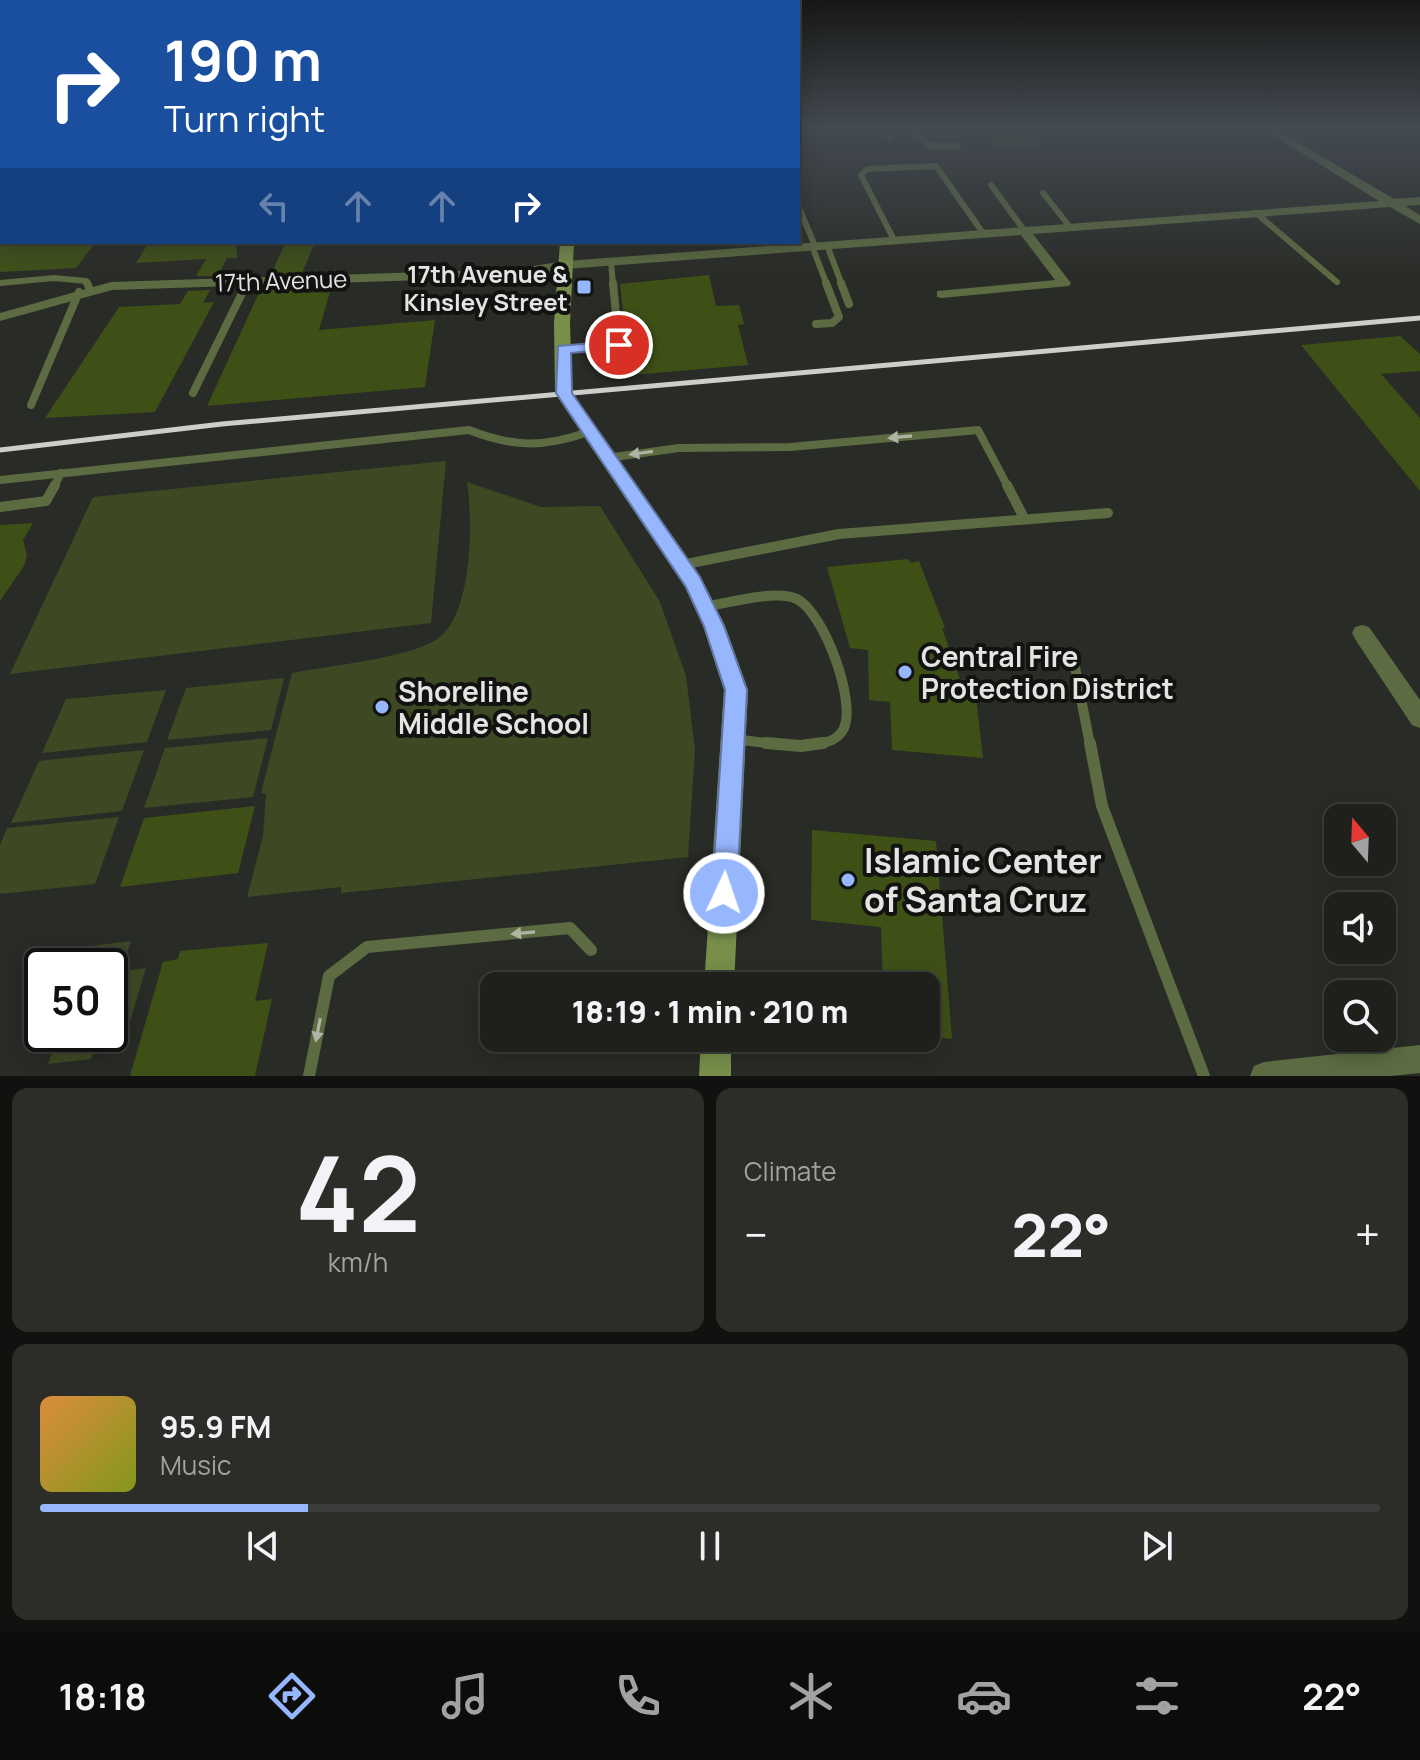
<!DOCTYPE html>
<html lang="en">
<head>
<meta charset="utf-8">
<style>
  :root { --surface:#1f201c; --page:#2c2d29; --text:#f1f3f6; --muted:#a1a3a3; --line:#3c3e3b; --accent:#96b6fd }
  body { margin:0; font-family:Manrope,sans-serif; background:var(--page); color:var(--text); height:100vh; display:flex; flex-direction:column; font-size:30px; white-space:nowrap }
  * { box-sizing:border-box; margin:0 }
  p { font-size:26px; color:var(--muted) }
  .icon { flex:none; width:44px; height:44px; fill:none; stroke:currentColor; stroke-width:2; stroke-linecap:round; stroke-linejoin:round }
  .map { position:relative; height:1076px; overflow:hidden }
  .panel { display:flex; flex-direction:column; gap:12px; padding:12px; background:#11120f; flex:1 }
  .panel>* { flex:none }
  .banner { position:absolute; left:0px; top:0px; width:800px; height:244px; box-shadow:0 4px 20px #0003,0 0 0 2px var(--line); background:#1a4fa0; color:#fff; overflow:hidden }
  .needle { width:52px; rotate:341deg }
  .tools { position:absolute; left:1324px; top:804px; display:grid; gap:16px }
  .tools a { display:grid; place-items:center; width:72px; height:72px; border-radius:16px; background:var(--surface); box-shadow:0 4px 20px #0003,0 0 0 2px var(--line); font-size:40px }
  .speed { position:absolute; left:24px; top:948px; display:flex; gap:16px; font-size:40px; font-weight:700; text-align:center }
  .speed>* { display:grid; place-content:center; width:104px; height:104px; border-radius:50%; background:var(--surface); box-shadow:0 4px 20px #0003,0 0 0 2px var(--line); line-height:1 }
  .speed .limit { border:4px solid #111; border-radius:12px; background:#fff; color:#111 }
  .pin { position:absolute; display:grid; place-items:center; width:68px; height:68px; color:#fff; margin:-34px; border:4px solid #fff; border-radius:50%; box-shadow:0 2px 8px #0007 }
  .me { position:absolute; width:88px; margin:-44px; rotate:3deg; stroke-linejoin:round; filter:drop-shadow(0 0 6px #0008) }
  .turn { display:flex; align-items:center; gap:28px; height:168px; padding:0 32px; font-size:36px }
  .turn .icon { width:104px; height:104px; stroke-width:2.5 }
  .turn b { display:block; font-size:56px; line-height:68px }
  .lanes { display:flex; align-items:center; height:76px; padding:0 32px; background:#0003; justify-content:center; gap:40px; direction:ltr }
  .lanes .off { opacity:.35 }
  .big { font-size:60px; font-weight:800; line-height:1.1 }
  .panel .card { flex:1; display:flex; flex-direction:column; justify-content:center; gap:12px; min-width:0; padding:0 28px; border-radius:16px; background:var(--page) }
  .panel .dial { align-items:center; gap:0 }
  .dial b { font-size:104px; line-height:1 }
  .song { display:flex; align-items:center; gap:24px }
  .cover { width:96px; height:96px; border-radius:12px; background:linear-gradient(135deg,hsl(30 70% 55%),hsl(70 70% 35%)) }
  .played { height:8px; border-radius:4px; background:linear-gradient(90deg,var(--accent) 20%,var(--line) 20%) }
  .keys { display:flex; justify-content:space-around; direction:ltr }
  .heat { display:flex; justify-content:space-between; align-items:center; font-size:44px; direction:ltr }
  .panel .tiles { flex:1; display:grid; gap:12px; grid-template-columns:1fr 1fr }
  .card:last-child { grid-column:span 2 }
  .trip { position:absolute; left:480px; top:972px; width:460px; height:80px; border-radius:16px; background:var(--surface); box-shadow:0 4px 20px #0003,0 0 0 2px var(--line); font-weight:800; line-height:80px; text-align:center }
  .tab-bar { display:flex; height:128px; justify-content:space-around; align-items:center; background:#0c0d0b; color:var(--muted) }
  .tab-bar .icon { width:56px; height:56px }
  .tab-bar .selected { color:var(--accent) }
  .tab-bar b { font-size:36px; color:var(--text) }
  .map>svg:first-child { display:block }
  .green { fill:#3d4923 }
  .building { fill:#3f5017 }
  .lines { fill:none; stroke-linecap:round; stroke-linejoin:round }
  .lane-far3 { stroke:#5c6b41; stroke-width:6 }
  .lane-far2 { stroke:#5c6b41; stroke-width:8 }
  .lane-far1 { stroke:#5c6b41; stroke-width:10 }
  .lane { stroke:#5c6b41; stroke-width:12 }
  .street { fill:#5c6b41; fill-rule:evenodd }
  .secondary { fill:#788f4a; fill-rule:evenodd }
  .rail { stroke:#cdcecb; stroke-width:5 }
  .oneway { fill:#aeb4a2 }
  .route { fill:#96b6fd; stroke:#6276a4; stroke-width:2 }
  .poi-dot { fill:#96b6fd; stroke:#121311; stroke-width:3 }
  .labels { text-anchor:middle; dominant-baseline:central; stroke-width:8; stroke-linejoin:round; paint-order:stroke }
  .far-poi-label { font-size:24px; font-weight:bold; fill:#e4e5e2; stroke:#121311; text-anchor:end }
  .far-street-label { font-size:24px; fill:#e4e5e2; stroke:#121311 }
  .poi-label { font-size:28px; font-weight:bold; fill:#e4e5e2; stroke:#121311; text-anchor:start }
  .near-poi-label { font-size:34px; font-weight:bold; fill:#e4e5e2; stroke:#121311; text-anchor:start }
</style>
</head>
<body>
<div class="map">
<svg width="1420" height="1076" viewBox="0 0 1420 1076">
  <rect width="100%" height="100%" fill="#292b26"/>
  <!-- green -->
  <path class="green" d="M446 461 431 623 10 674 93 497Z
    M467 482 541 507 600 506 660 602 686 676 695 750 688 857 341 893V887L247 897 263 836 266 794 261 793 292 673C328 666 407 658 436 640 473 617 473 521 467 482Z
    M284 678 271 730 167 740 186 688Z
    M166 690 147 742 42 753 66 699Z
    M268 738 253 797 144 808 165 748Z
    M144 750 122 811 11 823 39 761Z
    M119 817 95 884 0 894V845L7 828Z
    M131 941 121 971 146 968 129 1025 110 1028V966H84L91 946Z
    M42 1007V1034H100L91 1059 48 1064 59 1035 31 1038Z"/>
  <!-- building -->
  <path class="building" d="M981 127H1024L1040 145 997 147Z
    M0 242H96L76 268 0 272Z
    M149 242H236L237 258H227L218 276H196L206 259 136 263Z
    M286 242H315L302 273 271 274Z
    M709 275 716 306 739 305 744 324 738 325 748 365 608 377 606 354 628 352 620 284Z
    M296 287 293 293 330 292 319 330 435 320 425 387 207 406 258 295 264 288Z
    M210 290 203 303 214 302 155 412 45 418 119 307 180 304 188 291Z
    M1400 336 1420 354V371L1381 374 1420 418V491L1301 345Z
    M33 523 23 540 27 555 24 566 0 601V525Z
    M908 559 911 563 919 561 945 628H942L960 679 974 680 983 758 892 750 890 702 869 700 868 650 850 648 827 567Z
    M255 806 238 873 120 887 144 818Z
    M812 830 936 841 952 1039 926 1036V986H883L881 927 811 920Z
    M268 943 255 1001 272 999 255 1076H130L163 962 178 959 180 951Z"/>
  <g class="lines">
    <!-- lane-far3 -->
    <path class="lane-far3" d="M884 127 890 139
      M910 127 930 146H958
      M991 185 1024 230
      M1043 193 1070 227
      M800 210 815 246
      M1256 213 1337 282
      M894 240 861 175 867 169 936 166 983 233
      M827 245 842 285
      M812 246 827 285
      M611 262 613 285
      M0 283 54 278 86 281 88 285
      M246 285 248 281"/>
    <!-- lane-far2 -->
    <path class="lane-far2" d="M87 283 90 290
      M841 283 849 304
      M816 324 832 323 839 317 826 283
      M563 349 619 345 613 283
      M193 393 247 283
      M31 405 79 292
      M607 458 679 448 790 447 978 430 1008 487
      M0 480 469 430C512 447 544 448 588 432
      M54 487 61 473"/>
    <!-- lane-far1 -->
    <path class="lane-far1" d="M1007 485 1024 518
      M0 507 46 501 55 485
      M681 565 839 534 1108 513
      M705 607C727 603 777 589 797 599 824 613 856 700 844 728 838 741 825 743 813 745
      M1074 662 1090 745
      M734 739 783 745"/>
    <!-- lane -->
    <path class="lane" d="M766 743 801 746 823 743
      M1090 743 1102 806 1204 1076
      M309 1076 329 976 367 947 570 928 591 950"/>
    <!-- street -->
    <path class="street" d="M1260 127H1272L1394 199 1420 197V205L1405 206 1420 215V224L1390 207 1033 234 1071 283 1069 286 942 298 937 297V291L1055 280 1021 235 565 269 514 277 112 290 0 321V313L111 282 514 269 565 261 1379 201Z
      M1362 625 1369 627 1420 700V728L1412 725 1355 639 1352 633 1355 627Z
      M1420 1045V1073L1391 1076H1250L1254 1066 1264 1062Z"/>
    <!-- secondary -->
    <path class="secondary" d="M0 131H2V139H0Z
      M560 242H574L570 323 572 393 700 576 725 626 748 690 734 986H704L724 690 703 626 685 587 555 393 554 323Z
      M701 1038H731V1076H699Z"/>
    <!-- rail -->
    <path class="rail" d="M0 450 222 424 1420 318"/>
  </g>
  <!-- one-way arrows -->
  <defs><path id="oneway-solid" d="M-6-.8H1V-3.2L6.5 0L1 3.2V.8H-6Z" transform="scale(2)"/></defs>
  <g class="oneway">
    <use href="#oneway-solid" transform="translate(900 437) rotate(175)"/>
    <use href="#oneway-solid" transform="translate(641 453) rotate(172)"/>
    <use href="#oneway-solid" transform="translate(523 933) rotate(175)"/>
    <use href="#oneway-solid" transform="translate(318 1030) rotate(101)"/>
  </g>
  <!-- sky -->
  <linearGradient id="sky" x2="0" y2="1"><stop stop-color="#171815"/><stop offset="0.46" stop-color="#434a52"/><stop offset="1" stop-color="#434a52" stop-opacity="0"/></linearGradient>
  <rect width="1420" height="278" fill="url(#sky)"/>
  <!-- route -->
  <path class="route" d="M619 341 624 342V348L571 353 572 393 700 577 724 626 747 690 737 893 733 902 724 906 716 902 712 893 725 690 704 626 686 587 556 393 558 346Z"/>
  <!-- markers -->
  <g class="poi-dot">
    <rect x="576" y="279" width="16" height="16" rx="4"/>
    <circle cx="905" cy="672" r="8"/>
    <circle cx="382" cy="707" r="8"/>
    <circle cx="848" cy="880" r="8"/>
  </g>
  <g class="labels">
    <!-- far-poi labels -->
    <g class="far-poi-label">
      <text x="568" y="273">17th Avenue &amp;<tspan x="568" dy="28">Kinsley Street</tspan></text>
    </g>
    <!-- far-street labels -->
    <g class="far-street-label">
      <text transform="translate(281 280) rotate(-2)">17th Avenue</text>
    </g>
    <!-- poi labels -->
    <g class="poi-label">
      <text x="921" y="656">Central Fire<tspan x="921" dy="32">Protection District</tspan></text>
      <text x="398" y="691">Shoreline<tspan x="398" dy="32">Middle School</tspan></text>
    </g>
    <!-- near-poi labels -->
    <g class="near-poi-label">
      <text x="864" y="860">Islamic Center<tspan x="864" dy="39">of Santa Cruz</tspan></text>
    </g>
  </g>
</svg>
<div class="tools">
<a><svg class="needle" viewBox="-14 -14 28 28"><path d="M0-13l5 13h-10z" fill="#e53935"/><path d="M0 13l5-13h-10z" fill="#a1a3a3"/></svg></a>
<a><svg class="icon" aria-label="sound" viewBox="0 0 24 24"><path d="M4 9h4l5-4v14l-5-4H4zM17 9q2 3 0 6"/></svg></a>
<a><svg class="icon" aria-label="search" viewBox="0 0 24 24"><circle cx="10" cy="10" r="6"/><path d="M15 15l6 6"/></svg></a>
</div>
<div class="speed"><div class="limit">50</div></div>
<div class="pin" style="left:619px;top:345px;background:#d93025"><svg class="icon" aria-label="arrive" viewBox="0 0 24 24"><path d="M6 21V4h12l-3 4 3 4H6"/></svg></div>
<svg class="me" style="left:724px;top:893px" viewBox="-20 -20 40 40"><circle r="17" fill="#96b6fd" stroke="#fff" stroke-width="3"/><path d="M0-11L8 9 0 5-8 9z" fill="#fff"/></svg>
<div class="trip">18:19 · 1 min · 210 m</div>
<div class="banner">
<div class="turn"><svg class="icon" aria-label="right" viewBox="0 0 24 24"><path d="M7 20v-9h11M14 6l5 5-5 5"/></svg><div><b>190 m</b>Turn right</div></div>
<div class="lanes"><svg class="icon off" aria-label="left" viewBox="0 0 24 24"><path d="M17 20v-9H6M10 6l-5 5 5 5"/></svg><svg class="icon off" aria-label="ahead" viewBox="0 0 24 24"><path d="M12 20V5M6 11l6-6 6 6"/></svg><svg class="icon off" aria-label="ahead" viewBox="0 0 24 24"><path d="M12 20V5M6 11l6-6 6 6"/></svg><svg class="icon" aria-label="right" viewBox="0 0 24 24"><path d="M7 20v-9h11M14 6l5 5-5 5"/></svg></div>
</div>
</div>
<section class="panel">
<div class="tiles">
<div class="card dial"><b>42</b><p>km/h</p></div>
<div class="card"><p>Climate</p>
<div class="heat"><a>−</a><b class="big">22°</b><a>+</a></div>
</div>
<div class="card">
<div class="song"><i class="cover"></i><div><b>95.9 FM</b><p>Music</p></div></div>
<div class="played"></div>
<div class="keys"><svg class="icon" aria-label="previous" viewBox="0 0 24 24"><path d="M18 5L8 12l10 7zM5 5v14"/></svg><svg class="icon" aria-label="pause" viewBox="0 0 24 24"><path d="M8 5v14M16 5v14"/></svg><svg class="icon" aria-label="next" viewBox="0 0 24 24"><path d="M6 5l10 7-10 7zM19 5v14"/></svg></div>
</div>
</div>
</section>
<nav class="tab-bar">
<b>18:18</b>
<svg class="icon selected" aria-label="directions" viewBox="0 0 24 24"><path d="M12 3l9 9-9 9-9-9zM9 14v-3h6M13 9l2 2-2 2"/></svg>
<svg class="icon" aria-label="music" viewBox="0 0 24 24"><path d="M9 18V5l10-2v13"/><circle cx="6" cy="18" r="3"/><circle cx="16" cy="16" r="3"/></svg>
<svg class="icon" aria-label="phone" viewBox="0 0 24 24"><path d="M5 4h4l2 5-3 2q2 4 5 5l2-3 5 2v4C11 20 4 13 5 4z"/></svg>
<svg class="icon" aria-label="climate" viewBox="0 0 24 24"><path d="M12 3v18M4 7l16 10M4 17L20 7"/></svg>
<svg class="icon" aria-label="car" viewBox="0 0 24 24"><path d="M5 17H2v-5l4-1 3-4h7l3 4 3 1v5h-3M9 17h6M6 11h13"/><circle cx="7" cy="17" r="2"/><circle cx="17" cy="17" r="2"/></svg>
<svg class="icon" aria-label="filters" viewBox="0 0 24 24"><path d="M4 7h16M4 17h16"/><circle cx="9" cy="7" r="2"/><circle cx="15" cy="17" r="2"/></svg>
<b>22°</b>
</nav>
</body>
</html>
